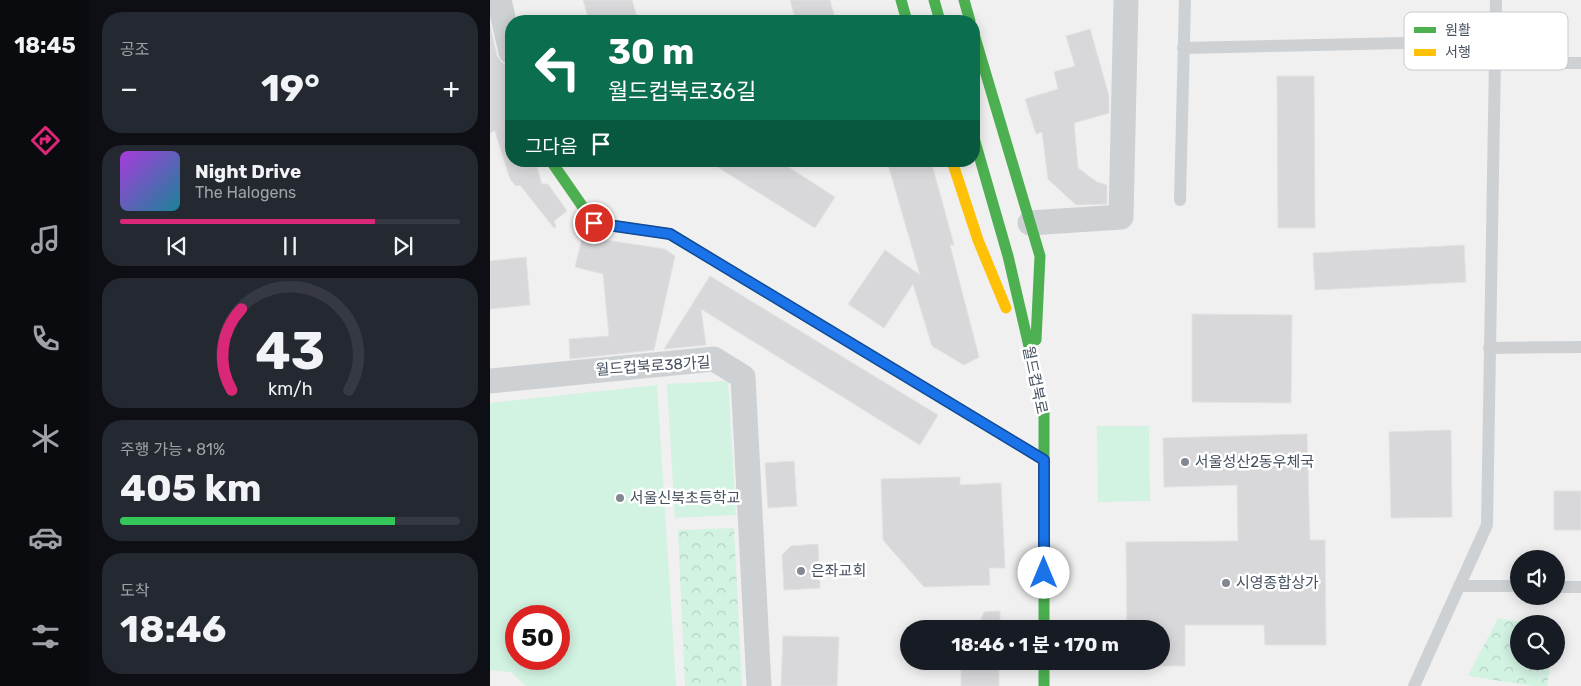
<!DOCTYPE html>
<html lang="ko">
<head>
<meta charset="utf-8">
<style>
  :root { --surface:#171b24; --page:#242831; --text:#f1f3f6; --muted:#9ea1a6; --line:#363941; --accent:#db2777 }
  body { margin:0; font-family:Rubik,"Noto Sans KR",sans-serif; background:var(--page); color:var(--text); height:100vh; display:flex; flex-direction:column; font-size:19px; white-space:nowrap }
  * { box-sizing:border-box; margin:0 }
  p { font-size:16px; color:var(--muted) }
  .icon { flex:none; width:28px; height:28px; fill:none; stroke:currentColor; stroke-width:2; stroke-linecap:round; stroke-linejoin:round }
  .map { position:relative; flex:1; overflow:hidden }
  .side { display:flex; flex-direction:column; gap:12px; padding:12px; background:#0d0f14; width:400px }
  .side>* { flex:none }
  .guide { position:absolute; left:15px; top:15px; width:475px; height:152px; border-radius:20px; box-shadow:0 2px 12px #0003; background:#0b6e4f; color:#fff; overflow:hidden }
  .tools { position:absolute; left:1020px; top:550px; display:grid; gap:10px }
  .tools a { display:grid; place-items:center; width:55px; height:55px; border-radius:50%; background:var(--surface); box-shadow:0 2px 12px #0003; font-size:25px }
  .speed { position:absolute; left:15px; top:605px; display:flex; gap:10px; font-size:25px; font-weight:700; text-align:center }
  .speed>* { display:grid; place-content:center; width:65px; height:65px; border-radius:50%; background:var(--surface); box-shadow:0 2px 12px #0003; line-height:1 }
  .speed .limit { border:8px solid #d22; background:#fff; color:#111 }
  .pin { position:absolute; display:grid; place-items:center; width:42px; height:42px; color:#fff; margin:-21px; border:2px solid #fff; border-radius:50%; box-shadow:0 1px 5px #0007 }
  .me { position:absolute; width:55px; margin:-28px; rotate:0deg; stroke-linejoin:round; filter:drop-shadow(0 0 4px #0008) }
  .turn { display:flex; align-items:center; gap:18px; height:105px; padding:0 20px; font-size:22px }
  .turn .icon { width:65px; height:65px; stroke-width:2.5 }
  .turn b { display:block; font-size:35px; line-height:42px }
  .then { display:flex; align-items:center; height:48px; padding:0 20px; background:#0003; gap:10px; font-size:19px }
  .big { font-size:38px; font-weight:700; line-height:1.1 }
  .side .card { flex:1; display:flex; flex-direction:column; justify-content:center; gap:8px; min-width:0; padding:0 18px; border-radius:20px; background:var(--page) }
  .side .dial { align-items:center; gap:0 }
  .dial svg { height:130px; overflow:visible; fill:none; stroke:var(--line); stroke-width:7; stroke-linecap:round; text-anchor:middle }
  .dial text { fill:var(--text); stroke:none }
  .song { display:flex; align-items:center; gap:15px }
  .cover { width:60px; height:60px; border-radius:8px; background:linear-gradient(135deg,hsl(280 70% 55%),hsl(190 70% 35%)) }
  .played { height:5px; border-radius:2px; background:linear-gradient(90deg,var(--accent) 75%,var(--line) 75%) }
  .keys { display:flex; justify-content:space-around; direction:ltr }
  .heat { display:flex; justify-content:space-between; align-items:center; font-size:28px; direction:ltr }
  .charge { height:8px; border-radius:4px; background:linear-gradient(90deg,#34c759 81%,var(--line) 0) }
  .trip { position:absolute; left:410px; top:620px; width:270px; height:50px; border-radius:25px; background:var(--surface); box-shadow:0 2px 12px #0003; font-weight:700; line-height:50px; text-align:center }
  main { display:flex; flex:1; min-height:0 }
  .menu { display:flex; flex-direction:column; width:90px; justify-content:space-around; align-items:center; background:#090b0e; color:var(--muted) }
  .menu .icon { width:35px; height:35px }
  .menu .on { color:var(--accent) }
  .menu b { font-size:22px; color:var(--text) }
  .map>svg:first-child { display:block }
  .forest { fill:url(#forest-crowns) }
  .pitch { fill:#d2f2e2; fill-rule:evenodd }
  .building { fill:#d8d8db; stroke:#e2e2e3 }
  .lines { fill:none; stroke-linecap:round; stroke-linejoin:round }
  .lane { stroke:#ced1d4; stroke-width:12 }
  .street { stroke:#ced1d4; stroke-width:25 }
  .fast { stroke:#4caf50; stroke-width:11 }
  .slow { stroke:#ffc107; stroke-width:11 }
  .route-casing { stroke:#114b97; stroke-width:12 }
  .route { stroke:#1a73e8; stroke-width:9 }
  .poi-dot { fill:#818892; stroke:#fff; stroke-width:2 }
  .labels { text-anchor:middle; dominant-baseline:central; stroke-width:5; stroke-linejoin:round; paint-order:stroke }
  .street-label { font-size:15px; fill:#45505f; stroke:#fff }
  .poi-label { font-size:15px; fill:#45505f; stroke:#fff; text-anchor:start }
  .key { fill:#fff; stroke:#c7cacf; stroke-width:1 }
  .key-label { font-size:14px; fill:#45505f }
</style>
</head>
<body>
<main>
<nav class="menu">
<b>18:45</b>
<svg class="icon on" aria-label="directions" viewBox="0 0 24 24"><path d="M12 3l9 9-9 9-9-9zM9 14v-3h6M13 9l2 2-2 2"/></svg>
<svg class="icon" aria-label="music" viewBox="0 0 24 24"><path d="M9 18V5l10-2v13"/><circle cx="6" cy="18" r="3"/><circle cx="16" cy="16" r="3"/></svg>
<svg class="icon" aria-label="phone" viewBox="0 0 24 24"><path d="M5 4h4l2 5-3 2q2 4 5 5l2-3 5 2v4C11 20 4 13 5 4z"/></svg>
<svg class="icon" aria-label="climate" viewBox="0 0 24 24"><path d="M12 3v18M4 7l16 10M4 17L20 7"/></svg>
<svg class="icon" aria-label="car" viewBox="0 0 24 24"><path d="M5 17H2v-5l4-1 3-4h7l3 4 3 1v5h-3M9 17h6M6 11h13"/><circle cx="7" cy="17" r="2"/><circle cx="17" cy="17" r="2"/></svg>
<svg class="icon" aria-label="filters" viewBox="0 0 24 24"><path d="M4 7h16M4 17h16"/><circle cx="9" cy="7" r="2"/><circle cx="15" cy="17" r="2"/></svg>
</nav>
<section class="side">
<div class="card"><p>공조</p>
<div class="heat"><a>−</a><b class="big">19°</b><a>+</a></div>
</div>
<div class="card">
<div class="song"><i class="cover"></i><div><b>Night Drive</b><p>The Halogens</p></div></div>
<div class="played"></div>
<div class="keys"><svg class="icon" aria-label="previous" viewBox="0 0 24 24"><path d="M18 5L8 12l10 7zM5 5v14"/></svg><svg class="icon" aria-label="pause" viewBox="0 0 24 24"><path d="M8 5v14M16 5v14"/></svg><svg class="icon" aria-label="next" viewBox="0 0 24 24"><path d="M6 5l10 7-10 7zM19 5v14"/></svg></div>
</div>
<div class="card dial"><svg viewBox="0 0 100 80">
<path d="M14 69A42 42 0 1 1 86 69"/>
<path d="M14 69A42 42 0 0 1 20 19" stroke="#db2777"/>
<text x="50" y="56" font-size="32" font-weight="700">43</text>
<text x="50" y="72" font-size="11">km/h</text>
</svg></div>
<div class="card"><p>주행 가능 · 81%</p><b class="big">405 km</b><div class="charge"></div></div>
<div class="card"><p>도착</p><b class="big">18:46</b></div>
</section>
<div class="map">
<svg width="1091" height="686" viewBox="0 0 1091 686">
  <defs>
    <pattern id="forest-crowns" width="20" height="18" patternUnits="userSpaceOnUse" patternTransform="scale(1.25)"><rect width="20" height="18" fill="#d2f2e2"/><path d="M2 6a3 3 0 1 1 6 0M12 15a3 3 0 1 1 6 0" fill="none" stroke="#b6d1c4"/></pattern>
  </defs>
  <rect width="100%" height="100%" fill="#f1f0f0"/>
  <!-- forest -->
  <path class="forest" d="M244 528 252 686H195L188 530Z
    M1008 618 1044 624H1029V661H1061L1057 686H1043L978 676Z"/>
  <!-- pitch -->
  <path class="pitch" d="M238 381 246 515 185 518 177 384Z
    M167 385 186 686H36L21 672 0 670V403ZM69 616V659H26V616Z
    M607 426H659L660 501 608 502Z"/>
  <!-- building -->
  <path class="building" d="M93 0H142L148 21H99Z
    M300 0H340L346 21H306Z
    M0 25 7 56 11 62 18 66 21 78V161H45L52 184H58L77 211 64 221 66 227 64 228 30 185 26 186 20 179 5 131 0 133Z
    M600 29 619 96V113L584 123 588 168 607 182 617 185V204L586 205 558 179 552 132 546 134 535 99 568 89 564 72 585 66 576 36Z
    M787 76H824L825 228H788Z
    M218 161H289L345 197 325 228Z
    M397 161H441L464 245H460L489 357 474 365 442 346 423 284 394 328 358 304 395 250 430 275Z
    M93 234 102 238 175 249 185 256 164 350 80 359 79 339 119 336 113 274 85 267Z
    M974 245 976 282 825 290 823 253Z
    M36 257 40 305 0 309V261Z
    M220 276 448 415 430 445 211 309 216 345 174 349Z
    M702 314 802 315 801 403 702 402Z
    M961 430 962 517 901 518 899 432Z
    M817 434 820 540H835L836 645H775L774 625H695V666H638V661H671V629H637L636 542 748 541 747 485 674 487 673 438Z
    M304 461 307 506 278 508 275 463Z
    M470 477V485L511 483 515 568H499L500 585 434 587 393 540 391 479Z
    M1064 491H1091V530H1064Z
    M328 544 330 588 294 590 292 555 301 546Z
    M510 611V629H487L494 612Z
    M293 636 349 637 347 686H291Z
    M474 661H509V686H471V668Z"/>
  <g class="lines">
    <!-- lane -->
    <path class="lane" d="M693 48 1006 41
      M1006 63H1091
      M690 200 695 0
      M999 348 1091 347
      M969 586H1029
      M1066 587H1091
      M924 686 997 525 1006 0"/>
    <!-- street -->
    <path class="street" d="M9 0 21 52
      M540 223 631 217 636 0
      M0 381 224 359 253 377 269 686"/>
    <!-- fast -->
    <path class="fast" d="M411 0 417 21
      M444 0 450 21
      M474 0 480 21
      M484 34 550 256 546 340
      M484 138 518 256 554 411V629
      M61 161 104 223 180 234 554 460
      M554 661V686"/>
    <!-- slow -->
    <path class="slow" d="M462 161 488 240 516 308"/>
  </g>
  <g class="lines">
    <!-- route casing -->
    <g class="route-casing">
      <path id="route" d="M104 223 180 234 554 460V573"/>
    </g>
    <!-- route -->
    <use href="#route" class="route"/>
  </g>
  <!-- markers -->
  <g class="poi-dot">
    <circle cx="695" cy="462" r="5"/>
    <circle cx="130" cy="498" r="5"/>
    <circle cx="311" cy="571" r="5"/>
    <circle cx="736" cy="583" r="5"/>
  </g>
  <g class="labels">
    <!-- street labels -->
    <g class="street-label">
      <text transform="translate(163 366) rotate(-4)">월드컵북로38가길</text>
      <text transform="translate(545 380) rotate(78)">월드컵북로</text>
    </g>
    <!-- poi labels -->
    <g class="poi-label">
      <text x="705" y="462">서울성산2동우체국</text>
      <text x="140" y="498">서울신북초등학교</text>
      <text x="321" y="571">은좌교회</text>
      <text x="746" y="583">시영종합상가</text>
    </g>
  </g>
  <!-- legend -->
  <rect x="914" y="12" width="164" height="58" rx="8" class="key"/>
  <rect x="924" y="27" width="22" height="6" fill="#4caf50"/>
  <rect x="924" y="49" width="22" height="7" fill="#ffc107"/>
  <g class="key-label">
    <text x="955" y="35">원활</text>
    <text x="955" y="57">서행</text>
  </g>
</svg>
<div class="tools">
<a><svg class="icon" aria-label="sound" viewBox="0 0 24 24"><path d="M4 9h4l5-4v14l-5-4H4zM17 9q2 3 0 6"/></svg></a>
<a><svg class="icon" aria-label="search" viewBox="0 0 24 24"><circle cx="10" cy="10" r="6"/><path d="M15 15l6 6"/></svg></a>
</div>
<div class="speed"><div class="limit">50</div></div>
<div class="pin" style="left:104px;top:223px;background:#d93025"><svg class="icon" aria-label="arrive" viewBox="0 0 24 24"><path d="M6 21V4h12l-3 4 3 4H6"/></svg></div>
<svg class="me" style="left:554px;top:573px" viewBox="-20 -20 40 40"><circle r="19" fill="#fff"/><path d="M0-13L10 11 0 6-10 11z" fill="#1a73e8"/></svg>
<div class="trip">18:46 · 1 분 · 170 m</div>
<div class="guide">
<div class="turn"><svg class="icon" aria-label="left" viewBox="0 0 24 24"><path d="M17 20v-9H6M10 6l-5 5 5 5"/></svg><div><b>30 m</b>월드컵북로36길</div></div>
<div class="then">그다음<svg class="icon" aria-label="arrive" viewBox="0 0 24 24"><path d="M6 21V4h12l-3 4 3 4H6"/></svg></div>
</div>
</div>
</main>
</body>
</html>
